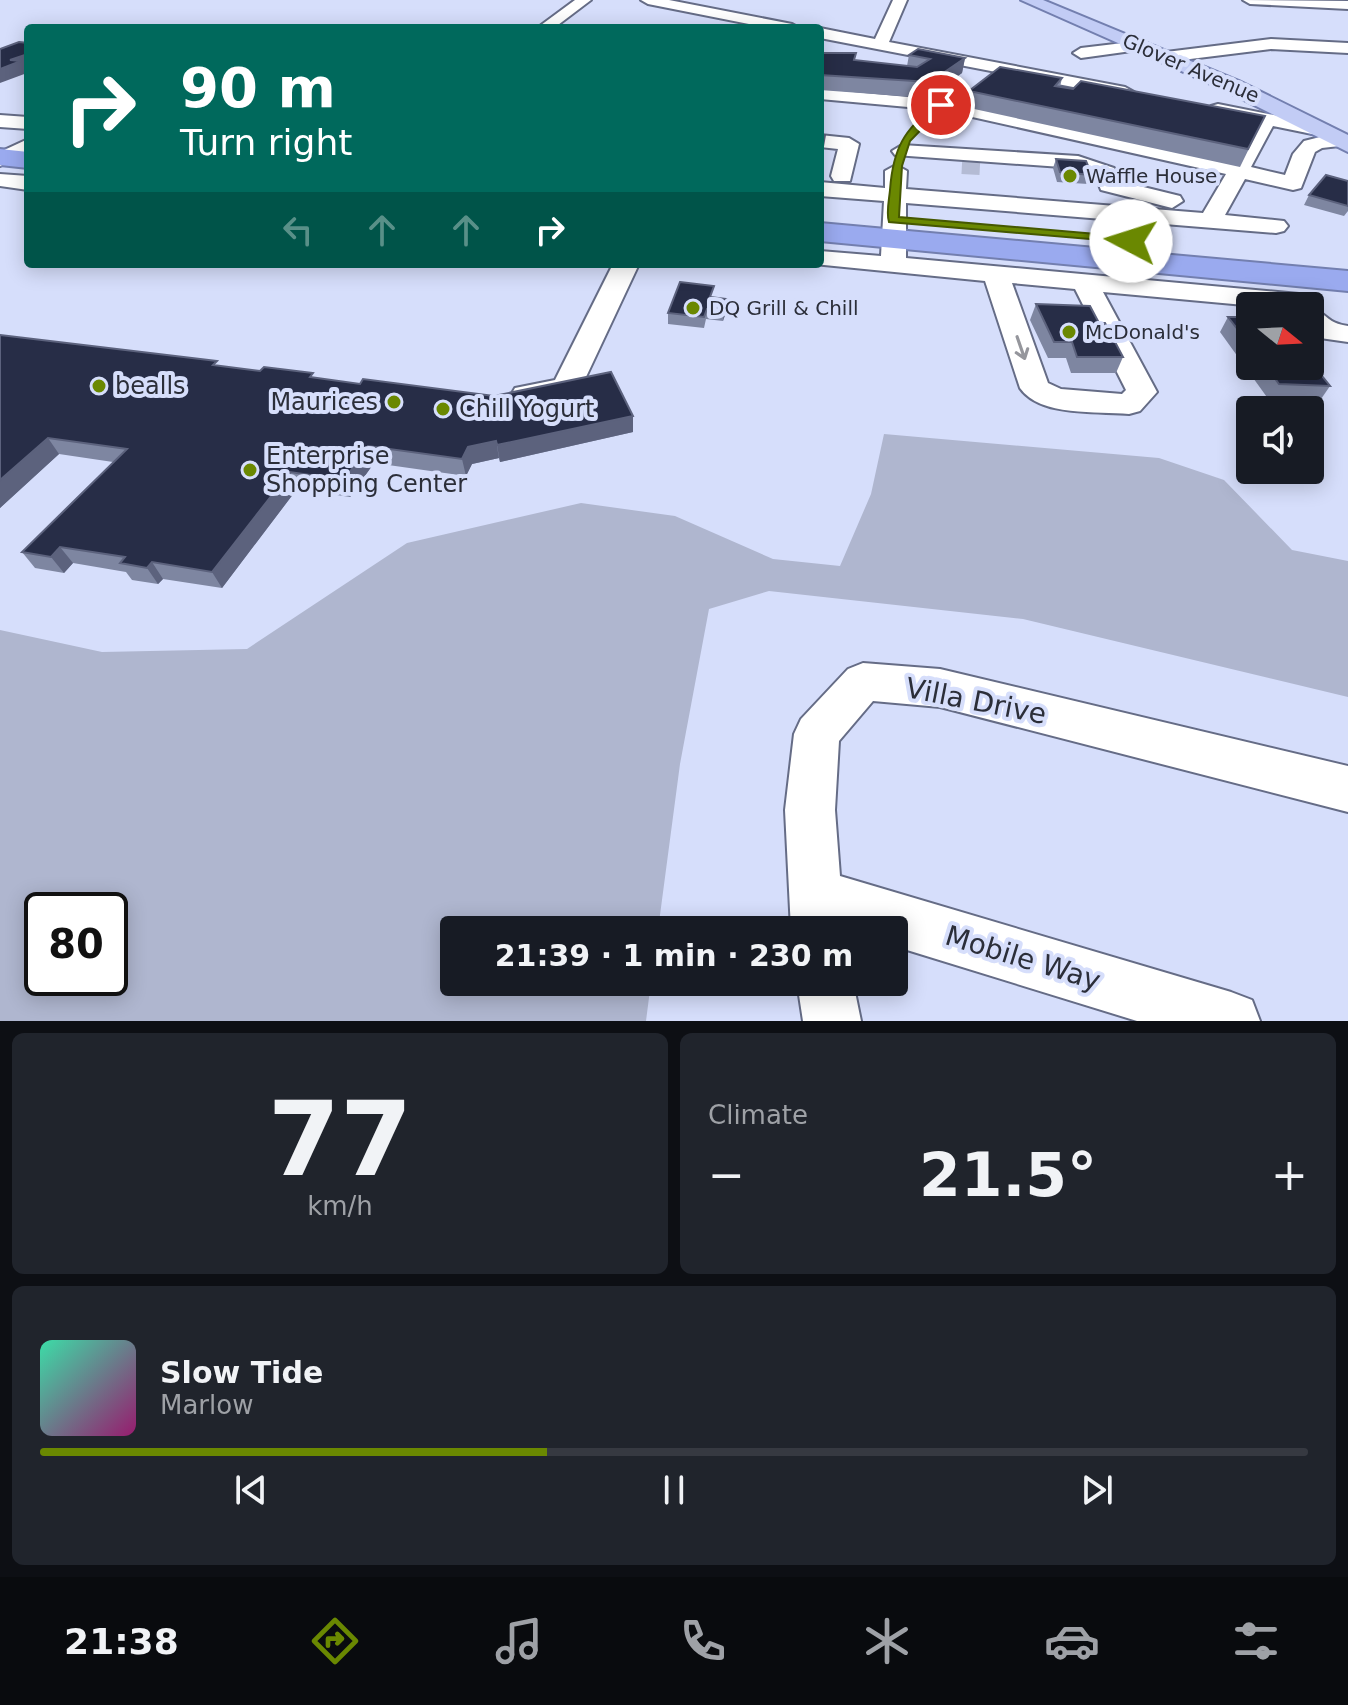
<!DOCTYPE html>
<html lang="en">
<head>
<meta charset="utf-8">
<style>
  :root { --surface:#171b24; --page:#20242c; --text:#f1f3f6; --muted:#9ea1a6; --line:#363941; --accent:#6a8801 }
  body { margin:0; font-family:"DejaVu Sans",sans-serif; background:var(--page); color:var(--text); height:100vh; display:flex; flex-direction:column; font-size:30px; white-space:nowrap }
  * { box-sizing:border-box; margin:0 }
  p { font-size:26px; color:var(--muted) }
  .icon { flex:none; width:44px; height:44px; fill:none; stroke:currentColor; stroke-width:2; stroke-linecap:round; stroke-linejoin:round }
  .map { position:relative; height:1021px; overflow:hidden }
  .details { display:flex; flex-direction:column; gap:12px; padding:12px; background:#0d0f14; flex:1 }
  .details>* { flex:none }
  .top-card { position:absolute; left:24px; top:24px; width:800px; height:244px; border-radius:8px; box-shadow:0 4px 20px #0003; background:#00695c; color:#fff; overflow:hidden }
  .needle { width:52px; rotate:108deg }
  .fabs { position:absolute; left:1236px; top:292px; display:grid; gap:16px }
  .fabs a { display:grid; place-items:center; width:88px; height:88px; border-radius:8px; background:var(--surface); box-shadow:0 4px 20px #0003; font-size:40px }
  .speed { position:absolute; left:24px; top:892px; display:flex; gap:16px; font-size:40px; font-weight:700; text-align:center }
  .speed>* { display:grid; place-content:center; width:104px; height:104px; border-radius:50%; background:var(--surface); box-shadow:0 4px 20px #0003; line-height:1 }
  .speed .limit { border:4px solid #111; border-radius:12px; background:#fff; color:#111 }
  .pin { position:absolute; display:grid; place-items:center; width:68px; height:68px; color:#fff; margin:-34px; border:4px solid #fff; border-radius:50%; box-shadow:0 2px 8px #0007 }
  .me { position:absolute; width:88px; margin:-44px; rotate:275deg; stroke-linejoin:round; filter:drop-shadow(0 0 6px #0008) }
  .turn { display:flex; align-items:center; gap:28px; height:168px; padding:0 24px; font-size:36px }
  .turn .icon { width:104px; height:104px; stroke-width:2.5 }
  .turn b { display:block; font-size:56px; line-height:68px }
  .lanes { display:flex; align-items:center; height:76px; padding:0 24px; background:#0003; justify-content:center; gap:40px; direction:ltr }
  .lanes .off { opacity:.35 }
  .big { font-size:60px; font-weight:800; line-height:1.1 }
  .details .tile { flex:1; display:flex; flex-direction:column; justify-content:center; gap:12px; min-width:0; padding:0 28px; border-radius:12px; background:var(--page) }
  .details .dial { align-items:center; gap:0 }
  .dial b { font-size:104px; line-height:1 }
  .song { display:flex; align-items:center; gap:24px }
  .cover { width:96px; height:96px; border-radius:12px; background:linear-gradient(135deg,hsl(160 70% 55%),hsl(320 70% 35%)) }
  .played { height:8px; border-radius:4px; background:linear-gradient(90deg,var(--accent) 40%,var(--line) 40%) }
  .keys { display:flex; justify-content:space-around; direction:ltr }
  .heat { display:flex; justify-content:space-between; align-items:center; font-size:44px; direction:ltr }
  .details .tiles { flex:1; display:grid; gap:12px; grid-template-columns:1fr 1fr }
  .tile:last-child { grid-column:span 2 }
  .trip { position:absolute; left:440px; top:916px; width:468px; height:80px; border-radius:8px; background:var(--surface); box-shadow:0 4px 20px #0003; font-weight:800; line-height:80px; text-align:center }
  .tabs { display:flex; height:128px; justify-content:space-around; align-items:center; background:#090b0e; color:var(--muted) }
  .tabs .icon { width:56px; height:56px }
  .tabs .on { color:var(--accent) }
  .tabs b { font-size:36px; color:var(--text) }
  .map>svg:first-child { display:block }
  .green { fill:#afb6cf; fill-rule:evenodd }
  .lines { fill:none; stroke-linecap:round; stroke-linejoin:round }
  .minor-tunnel { stroke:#b4bbd4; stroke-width:20; stroke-dasharray:20 10; stroke-linecap:butt }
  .minor-casing { stroke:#656c86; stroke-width:4 }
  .major-casing { stroke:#737faf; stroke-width:4 }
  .highway-casing { stroke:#737faf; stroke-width:4 }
  .minor { fill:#fff; fill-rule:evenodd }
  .major { fill:#c2ccf5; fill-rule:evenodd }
  .highway { fill:#9aaaef; fill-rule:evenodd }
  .wall { fill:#7e86a1 }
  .shaded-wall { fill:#5c627d }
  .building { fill:#272d47; stroke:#5c627d; stroke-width:2 }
  .oneway { stroke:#95969c }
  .route { fill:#6a8801; stroke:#455801; stroke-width:2 }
  .poi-dot { fill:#6a8801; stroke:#d6defb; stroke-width:3 }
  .labels { text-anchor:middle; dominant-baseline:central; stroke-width:8; stroke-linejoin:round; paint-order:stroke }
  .far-street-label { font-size:20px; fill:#2b2e39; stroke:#d6defb }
  .far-poi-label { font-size:20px; fill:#2b2e39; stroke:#d6defb; text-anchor:start }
  .poi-label { font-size:24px; fill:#2b2e39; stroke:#d6defb; text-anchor:start }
  .near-street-label { font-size:28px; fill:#2b2e39; stroke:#d6defb }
</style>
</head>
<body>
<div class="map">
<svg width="1348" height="1021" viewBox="0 0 1348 1021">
  <rect width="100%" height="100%" fill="#d6defb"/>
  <!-- green -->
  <path class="green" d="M884 434 1159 458 1224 480 1292 550 1348 561V697L1023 619 769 591 709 609 680 764 658 930H454V982H651L646 1021H0V630L102 652 247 649 407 543 581 503 675 516 773 559 840 566 871 494ZM42 910H110V978H42Z"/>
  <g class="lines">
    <!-- minor-tunnel -->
    <path class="minor-tunnel" d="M962 164 980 165"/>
    <!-- minor casing -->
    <g class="minor-casing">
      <path id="minor" d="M575 0H591L554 28H537Z
        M641 0H669L792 24 799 28H769L648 4Z
        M893 0H907L889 42 1125 87 1134 92 1125 97 820 38V28L875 39Z
        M1243 0 1348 1V9L1250 4Z
        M1271 39 1348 43V53L1271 49 1166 62 1158 57 1166 52Z
        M1140 41 1146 43V49L1081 58 1073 53 1081 48Z
        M820 89 941 100 1232 163 1256 123 1211 114 1209 110 1211 106 1218 104 1329 126 1332 130 1322 136 1273 126 1251 167 1285 175 1293 154 1304 141 1328 135 1348 137V145L1322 148 1315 152 1301 188 1293 190 1245 179 1225 215 1284 221 1288 226 1284 231 1276 233 906 203V258L1299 294 1309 296 1316 306 1313 310C1329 314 1326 323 1348 326V342L1313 337 1310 334V306H1255L1103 292 1157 392 1140 411 1129 414C1098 411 1040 417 1020 388L985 281 814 264H820V251L881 256 884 201 820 196V182L885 188V171L896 165 907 171 906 189 1203 213 1226 174 941 110 820 99ZM1012 283 1075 289 1126 390 1122 394 1061 389 1048 383Z
        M0 115 28 117V129L0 127Z
        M820 135 849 138 859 144 850 181H834L831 176 838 149 820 147Z
        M28 139V153L0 166V152Z
        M902 145 1078 156 1114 168 1119 181 1180 196 1183 201 1172 208 1101 190 1096 177 1075 168 895 155 892 151Z
        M0 174 28 176V190L0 186Z
        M613 264H639L578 394 526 404 515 402 511 395 515 388 555 380Z
        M863 663 940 669 1348 766V812L940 707 873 701 839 741 835 810 840 876 1231 992 1252 1000 1260 1021H1137L894 946V930H791L785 810 794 734 801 719 848 669Z
        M797 982H853L861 1021H803Z"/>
    </g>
    <!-- major casing -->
    <g class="major-casing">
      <path id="major" d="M1021 0H1043L1239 81 1348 135V152L1224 90Z"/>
    </g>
    <!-- highway casing -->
    <g class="highway-casing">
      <path id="highway" d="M0 149 28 152V168L0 165Z
        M820 223 1348 271V291L820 241Z"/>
    </g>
    <!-- minor -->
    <use href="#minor" class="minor"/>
    <!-- major -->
    <use href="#major" class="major"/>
    <!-- highway -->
    <use href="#highway" class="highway"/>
  </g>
  <!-- wall -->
  <path class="wall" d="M820 53 854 60 907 66 909 55 965 58 962 73 927 98 820 90Z
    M1062 78 1060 87 1073 89 1265 116 1240 167 965 107 969 91Z
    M1056 159 1092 175 1088 184 1057 182 1053 168Z
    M1348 181V211L1344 216 1304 205 1309 195Z
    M713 298 727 309 723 321 706 319 704 328 668 324V313Z
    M1036 304 1099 323 1123 357 1116 373H1071L1066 358H1048L1030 320Z
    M1228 317H1250V366H1310L1330 386 1319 402 1269 400 1220 332Z
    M0 335 219 366 315 378 633 432 500 462 499 458 472 464 466 476 374 463 350 497 297 489 222 588 163 579 158 584 132 580 126 572 73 563 64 573 35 568 22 552 113 462 59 454 0 508Z"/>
  <!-- shaded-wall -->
  <path class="shaded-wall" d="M28 54V67L24 69 27 73 0 83V69L10 60Z
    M965 58 962 73 927 98 930 82Z
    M727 299V309L723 321 724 311Z
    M633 416V432L500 462 497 445Z
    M48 438 59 454 0 508V480Z
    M496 441 499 458 472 464 466 476 462 459 468 447Z
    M368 446 374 463 350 497 344 480Z
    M290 472 297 489 222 588 212 572Z
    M60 547 73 563 64 573 51 557Z
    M152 562 163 579 158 584 147 568Z"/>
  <!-- building -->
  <path class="building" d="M19 42 28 43V54L10 60 21 61 0 69V49Z
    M918 49 965 58 930 82 820 75V53H856L854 60 917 67 930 59 909 55Z
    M1000 67 1062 78 1055 86 1073 89 1081 81 1265 116 1248 149 969 91Z
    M820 135H825L822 152H820Z
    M1056 159 1086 161 1092 175 1060 172Z
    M1326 175 1348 181V206L1309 195Z
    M680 282 714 286 710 297 727 299 724 311 707 309 704 317 668 313Z
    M1036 304 1090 306 1099 323H1105L1123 357H1077L1072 342H1054Z
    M1228 317H1250V345Z
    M0 335 217 361 213 365 260 371 264 367 313 373 310 377 360 384 363 379 494 396 611 372 633 416 497 445 496 441 468 447 462 459 368 446 344 480 290 472 212 572 152 562 147 568 120 563 125 557 60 547 51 557 22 552 127 449 48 438 0 480Z
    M1310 361 1330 386 1279 384 1266 366H1310Z"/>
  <!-- one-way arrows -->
  <defs><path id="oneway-shaft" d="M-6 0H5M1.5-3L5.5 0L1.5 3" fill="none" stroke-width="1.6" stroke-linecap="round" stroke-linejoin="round" transform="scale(2)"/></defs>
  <use class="oneway" href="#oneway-shaft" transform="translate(1021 348) rotate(71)"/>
  <!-- route -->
  <path class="route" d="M937 103 945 105 910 141 902 166 899 217 1131 237 1136 238V243L889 222C886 213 889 201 890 190 893 148 904 130 937 103Z"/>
  <!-- markers -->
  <g class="poi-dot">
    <circle cx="1070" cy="176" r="8"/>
    <circle cx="693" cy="308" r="8"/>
    <circle cx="1069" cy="332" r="8"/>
    <circle cx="99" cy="386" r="8"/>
    <circle cx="394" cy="402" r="8"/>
    <circle cx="443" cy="409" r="8"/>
    <circle cx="250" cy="470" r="8"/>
  </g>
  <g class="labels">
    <!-- far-street labels -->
    <g class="far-street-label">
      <text transform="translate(1191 68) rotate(23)">Glover Avenue</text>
    </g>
    <!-- far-poi labels -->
    <g class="far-poi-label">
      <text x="1086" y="176">Waffle House</text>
      <text x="709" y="308">DQ Grill &amp; Chill</text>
      <text x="1085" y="332">McDonald's</text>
    </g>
    <!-- poi labels -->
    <g class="poi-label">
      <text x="115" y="386">bealls</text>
      <text x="378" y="402" text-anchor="end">Maurices</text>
      <text x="459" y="409">Chill Yogurt</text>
      <text x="266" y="456">Enterprise<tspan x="266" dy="28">Shopping Center</tspan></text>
    </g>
    <!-- near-street labels -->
    <g class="near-street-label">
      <text transform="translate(976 701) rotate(11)">Villa Drive</text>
      <text transform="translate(1023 958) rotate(17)">Mobile Way</text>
    </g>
  </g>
</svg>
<div class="fabs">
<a><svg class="needle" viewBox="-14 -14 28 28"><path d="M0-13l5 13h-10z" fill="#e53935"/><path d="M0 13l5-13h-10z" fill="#9ea1a6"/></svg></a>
<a><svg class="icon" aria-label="sound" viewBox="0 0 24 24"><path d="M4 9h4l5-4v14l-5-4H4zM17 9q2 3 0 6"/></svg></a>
</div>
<div class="speed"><div class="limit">80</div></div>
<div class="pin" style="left:941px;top:105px;background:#d93025"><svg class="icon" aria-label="arrive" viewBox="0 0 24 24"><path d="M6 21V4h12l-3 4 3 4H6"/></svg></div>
<svg class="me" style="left:1131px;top:241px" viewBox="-20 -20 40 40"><circle r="19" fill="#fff"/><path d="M0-13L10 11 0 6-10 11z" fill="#6a8801"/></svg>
<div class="trip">21:39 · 1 min · 230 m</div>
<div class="top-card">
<div class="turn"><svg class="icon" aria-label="right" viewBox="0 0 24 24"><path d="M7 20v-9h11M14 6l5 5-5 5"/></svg><div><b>90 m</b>Turn right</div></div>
<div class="lanes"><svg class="icon off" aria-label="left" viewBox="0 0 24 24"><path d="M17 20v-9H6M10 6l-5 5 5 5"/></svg><svg class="icon off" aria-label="ahead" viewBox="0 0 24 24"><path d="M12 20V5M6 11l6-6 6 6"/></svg><svg class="icon off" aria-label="ahead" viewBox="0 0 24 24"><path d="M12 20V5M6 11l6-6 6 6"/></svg><svg class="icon" aria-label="right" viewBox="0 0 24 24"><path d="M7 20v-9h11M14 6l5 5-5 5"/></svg></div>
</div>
</div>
<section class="details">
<div class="tiles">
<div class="tile dial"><b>77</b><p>km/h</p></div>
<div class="tile"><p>Climate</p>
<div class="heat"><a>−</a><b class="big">21.5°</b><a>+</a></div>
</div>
<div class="tile">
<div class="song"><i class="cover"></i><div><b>Slow Tide</b><p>Marlow</p></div></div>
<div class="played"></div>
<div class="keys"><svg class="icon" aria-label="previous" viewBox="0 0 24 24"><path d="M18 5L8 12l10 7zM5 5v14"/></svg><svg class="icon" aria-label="pause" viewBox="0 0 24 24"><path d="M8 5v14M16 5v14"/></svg><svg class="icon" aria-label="next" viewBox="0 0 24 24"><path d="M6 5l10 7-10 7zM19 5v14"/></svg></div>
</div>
</div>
</section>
<nav class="tabs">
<b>21:38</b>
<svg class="icon on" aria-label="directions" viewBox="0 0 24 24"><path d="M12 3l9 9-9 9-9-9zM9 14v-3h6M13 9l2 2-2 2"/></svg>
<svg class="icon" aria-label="music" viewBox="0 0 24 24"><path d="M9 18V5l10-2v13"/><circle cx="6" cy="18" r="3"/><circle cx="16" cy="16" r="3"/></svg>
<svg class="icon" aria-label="phone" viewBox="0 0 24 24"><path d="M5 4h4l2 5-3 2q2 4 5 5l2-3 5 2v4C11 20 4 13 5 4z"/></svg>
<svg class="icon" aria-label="climate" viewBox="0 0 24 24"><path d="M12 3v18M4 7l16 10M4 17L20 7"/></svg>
<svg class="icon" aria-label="car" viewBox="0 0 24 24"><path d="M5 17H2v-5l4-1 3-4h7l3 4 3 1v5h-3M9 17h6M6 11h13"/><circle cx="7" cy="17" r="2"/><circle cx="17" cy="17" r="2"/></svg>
<svg class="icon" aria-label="filters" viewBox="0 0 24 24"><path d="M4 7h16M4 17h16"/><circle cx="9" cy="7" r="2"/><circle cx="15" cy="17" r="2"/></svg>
</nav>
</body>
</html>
